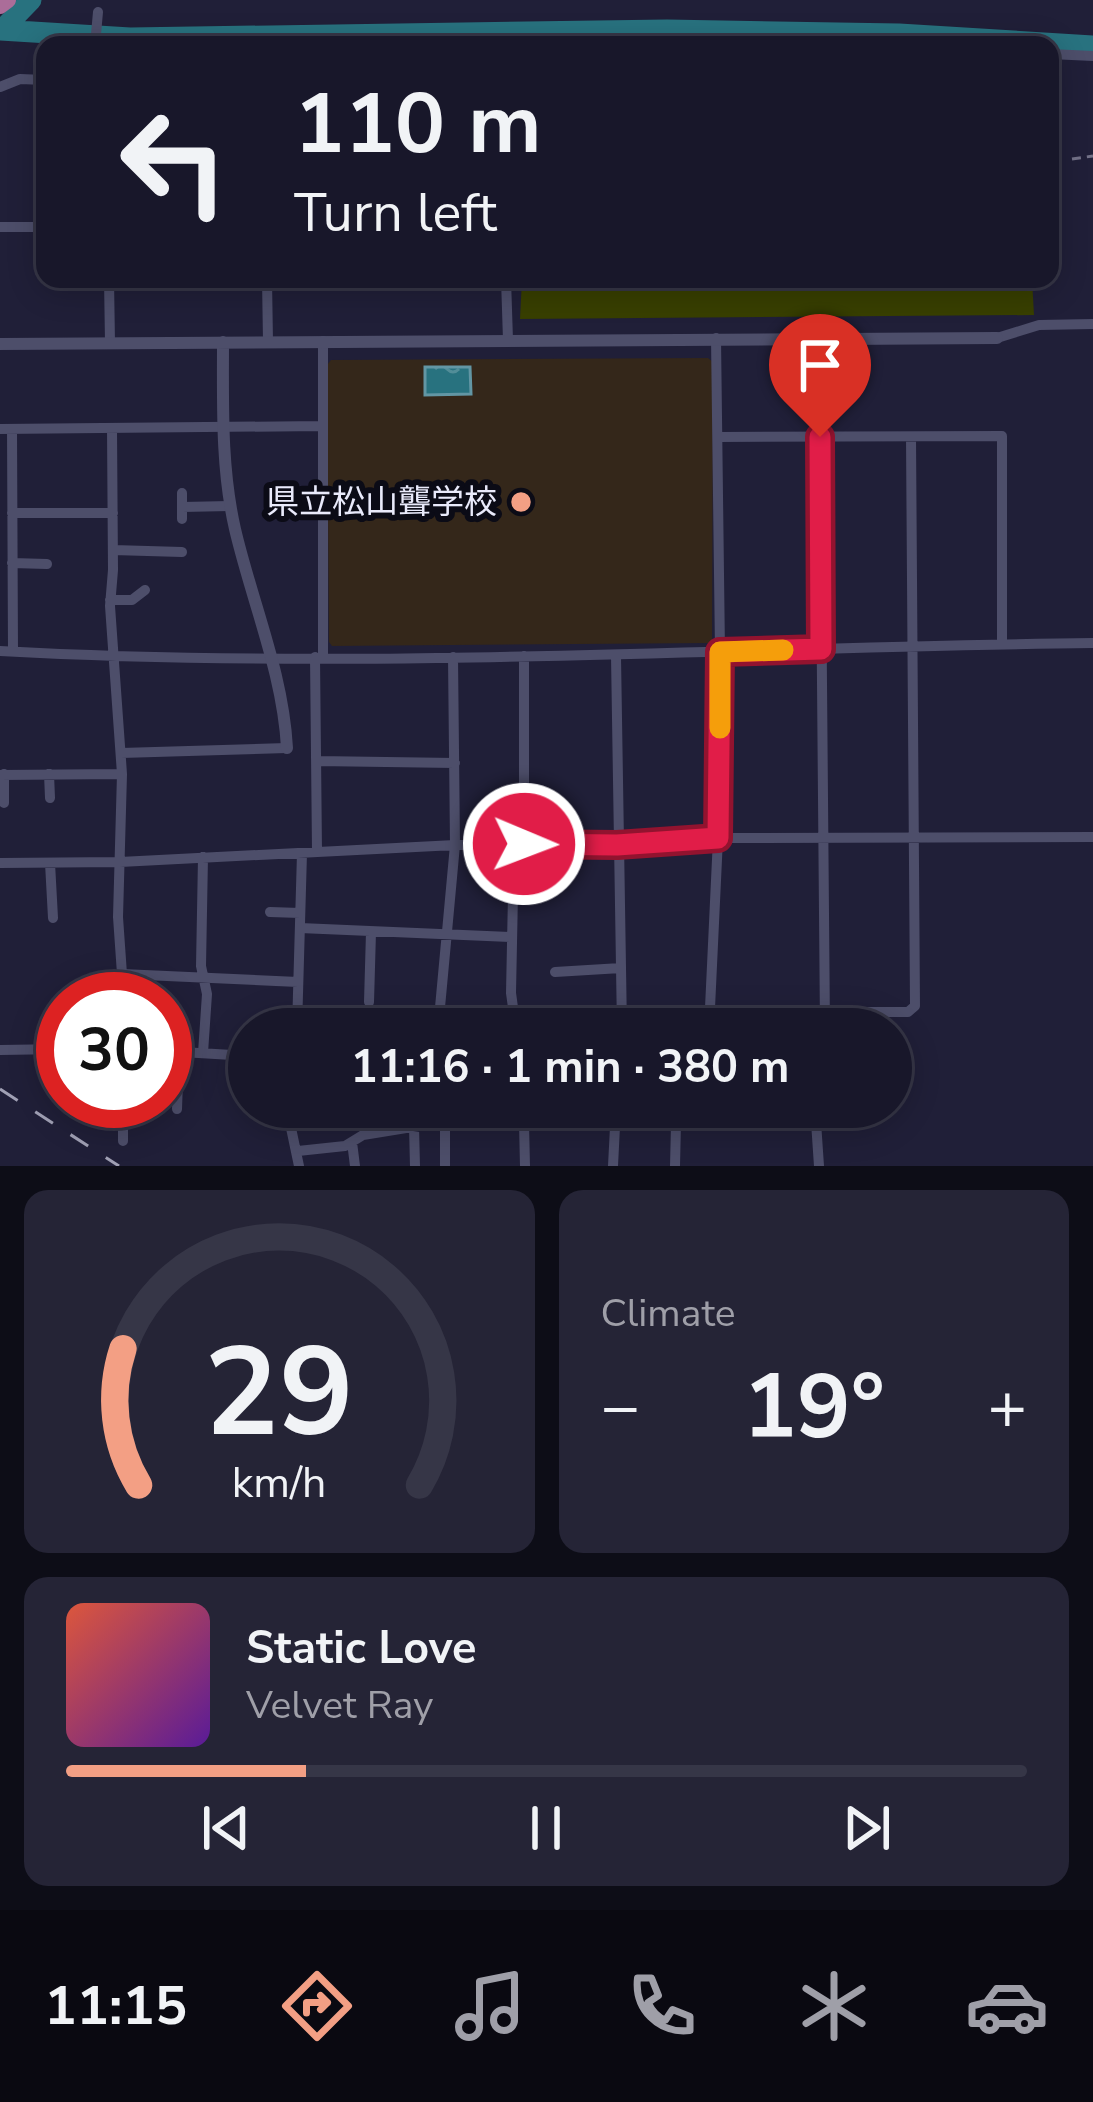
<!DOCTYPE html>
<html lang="en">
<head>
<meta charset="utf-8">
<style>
  :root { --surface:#18172a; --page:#252436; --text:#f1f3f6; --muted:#9f9fa8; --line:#363647; --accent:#f39f84 }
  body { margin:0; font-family:"Nunito Sans","Noto Sans JP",sans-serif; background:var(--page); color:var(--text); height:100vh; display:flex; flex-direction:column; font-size:45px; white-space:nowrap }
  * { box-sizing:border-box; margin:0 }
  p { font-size:39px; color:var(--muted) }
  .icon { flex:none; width:66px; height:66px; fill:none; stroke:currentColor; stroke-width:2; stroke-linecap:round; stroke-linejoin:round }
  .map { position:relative; height:1166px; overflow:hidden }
  .sheet { display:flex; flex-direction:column; gap:24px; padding:24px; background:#0d0d17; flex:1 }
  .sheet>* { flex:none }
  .hud { position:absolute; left:36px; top:36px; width:1023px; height:252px; border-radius:24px; box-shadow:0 6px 30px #0003,0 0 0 3px var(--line); background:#18172a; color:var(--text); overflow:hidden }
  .speed { position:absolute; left:36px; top:972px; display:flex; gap:24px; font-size:60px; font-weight:700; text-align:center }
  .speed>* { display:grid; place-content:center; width:156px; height:156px; border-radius:50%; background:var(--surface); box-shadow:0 6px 30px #0003,0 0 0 3px var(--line); line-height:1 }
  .speed .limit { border:18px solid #d22; background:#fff; color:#111 }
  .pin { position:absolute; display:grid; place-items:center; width:102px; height:102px; color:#fff; margin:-123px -51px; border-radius:50% 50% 50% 0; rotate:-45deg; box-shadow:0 0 12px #0007 }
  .pin .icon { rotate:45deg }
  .me { position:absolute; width:132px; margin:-66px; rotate:91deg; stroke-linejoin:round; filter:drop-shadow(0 0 9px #0008) }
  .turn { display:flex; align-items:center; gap:42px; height:252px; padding:0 60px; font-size:54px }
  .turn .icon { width:156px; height:156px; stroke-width:2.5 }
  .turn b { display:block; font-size:84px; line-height:102px }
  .big { font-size:90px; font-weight:700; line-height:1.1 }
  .sheet .card { flex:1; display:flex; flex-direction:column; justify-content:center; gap:18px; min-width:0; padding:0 42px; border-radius:24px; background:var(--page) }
  .sheet .dial { align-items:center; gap:0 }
  .dial svg { height:312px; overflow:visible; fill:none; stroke:var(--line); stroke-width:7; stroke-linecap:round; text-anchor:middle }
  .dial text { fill:var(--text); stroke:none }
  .song { display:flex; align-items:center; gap:36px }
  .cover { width:144px; height:144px; border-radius:18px; background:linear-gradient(135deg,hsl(10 70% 55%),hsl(270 70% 35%)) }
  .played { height:12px; border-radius:6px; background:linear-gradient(90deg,var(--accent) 25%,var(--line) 25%) }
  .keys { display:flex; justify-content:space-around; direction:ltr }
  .heat { display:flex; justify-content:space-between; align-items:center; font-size:66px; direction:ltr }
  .sheet .tiles { flex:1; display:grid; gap:24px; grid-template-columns:1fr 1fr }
  .card:last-child { grid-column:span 2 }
  .trip { position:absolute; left:228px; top:1008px; width:684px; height:120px; border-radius:60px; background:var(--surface); box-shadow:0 6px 30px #0003,0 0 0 3px var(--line); font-weight:700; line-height:120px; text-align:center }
  .tab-bar { display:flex; height:192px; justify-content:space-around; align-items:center; background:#0a0911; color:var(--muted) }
  .tab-bar .icon { width:84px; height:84px }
  .tab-bar .selected { color:var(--accent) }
  .tab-bar b { font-size:54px; color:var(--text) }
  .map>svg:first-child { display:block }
  .education { fill:#34271a }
  .green { fill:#383f00 }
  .water { fill:url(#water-ripples); stroke:#6296a4; stroke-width:3 }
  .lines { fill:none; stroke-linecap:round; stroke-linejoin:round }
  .river { stroke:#28727f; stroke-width:21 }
  .path { stroke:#727187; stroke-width:3; stroke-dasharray:9 6; stroke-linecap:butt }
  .minor { stroke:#4d4e6a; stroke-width:10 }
  .tertiary { stroke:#4d4e6a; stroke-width:12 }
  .primary { stroke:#ab6d99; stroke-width:16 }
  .rail { stroke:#a0a0b4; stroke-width:3; stroke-dasharray:21 21; stroke-linecap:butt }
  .route-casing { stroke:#92132f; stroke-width:30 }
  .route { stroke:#e11d48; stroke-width:21 }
  .slow { stroke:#f59e0b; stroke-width:21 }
  .poi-dot { fill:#f39f84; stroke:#0b0b16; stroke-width:4.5 }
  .labels { text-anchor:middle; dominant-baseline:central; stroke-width:12; stroke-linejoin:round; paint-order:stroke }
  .poi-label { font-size:33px; fill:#e9eafb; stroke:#0b0b16; text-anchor:end }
</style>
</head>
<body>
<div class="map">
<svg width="1093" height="1166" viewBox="0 0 1093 1166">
  <defs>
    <pattern id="water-ripples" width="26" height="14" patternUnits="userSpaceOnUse" patternTransform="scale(3)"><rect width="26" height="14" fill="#28727f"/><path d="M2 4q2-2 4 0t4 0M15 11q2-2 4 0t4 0" fill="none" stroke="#528d98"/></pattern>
  </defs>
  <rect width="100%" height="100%" fill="#201f38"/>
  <!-- education -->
  <path class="education" d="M708 358 713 362 712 643 332 646 329 642 327 365 331 360Z"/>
  <!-- green -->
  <path class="green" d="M522 279H1032L1034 315 520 319Z"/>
  <!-- water -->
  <path class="water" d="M425 367H470L471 394 425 395Z"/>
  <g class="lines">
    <!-- river -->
    <path class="river" d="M0 30 130 38 667 30 899 34 1093 46
      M2 30 31 0"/>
    <!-- path -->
    <path class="path" d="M1072 159 1093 156"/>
    <!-- minor -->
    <path class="minor" d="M95 45 98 12
      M630 45 814 42 881 45
      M1050 54 1093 56
      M41 80 43 227
      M0 87 20 79 45 80
      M0 227H45
      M109 279 110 343
      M267 279 268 342
      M506 279 508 340
      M819 337 825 1029
      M997 338 1039 325 1093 324
      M323 341V656
      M0 429 322 426
      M12 429 13 651
      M112 429 113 570 110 606 122 774 118 917 122 974 298 982
      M718 437 1002 436V644
      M182 493V519
      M182 507 230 506
      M12 513H113
      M113 550 182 552
      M12 563 47 564
      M110 600H132L145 590
      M0 651C364 671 729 647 1093 643
      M524 656V844
      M616 656 622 1029
      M315 657 317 851
      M121 753 287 748
      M317 761 455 763
      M4 774V803
      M49 774 50 798
      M0 775 122 774
      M514 844 511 993 516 1029
      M0 863 120 862 455 845H617L718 838 1093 837
      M50 863 53 918
      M270 912 300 913
      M300 928 512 937
      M555 972 621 968
      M122 974V999
      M369 1002 371 932
      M826 1012H908L915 1006 911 437
      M623 1022H709
      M297 1029 302 853
      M438 1029 455 845 453 657
      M709 1029 718 838 720 652 716 338
      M0 1050 63 1049
      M165 1051 249 1056
      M203 1053 207 994 201 966 203 857
      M295 1107 291 1128 299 1166
      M412 1107 417 1108 423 1125
      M815 1107 819 1166
      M177 1109 179 1052
      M524 1123 525 1166
      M414 1126 415 1166
      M123 1141V1101
      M352 1142 355 1166
      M298 1151 345 1146 363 1135 437 1123 614 1126 814 1121
      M445 1166V1122
      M613 1166 616 1107
      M675 1166 676 1124"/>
    <!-- tertiary -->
    <path class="tertiary" d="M223 342C223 405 221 468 235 529 252 602 283 673 287 748
      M0 344 997 338"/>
    <!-- primary -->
    <path class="primary" d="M0 6 8 0"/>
    <!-- rail -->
    <path class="rail" d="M0 1089 119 1166"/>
  </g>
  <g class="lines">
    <!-- route casing -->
    <g class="route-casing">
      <path id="route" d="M524 844 617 845 718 838 720 652 821 649 820 437"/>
    </g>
    <!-- route -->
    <use href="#route" class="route"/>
    <!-- slow -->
    <path class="slow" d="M720 728V652L783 650"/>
  </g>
  <!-- markers -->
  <circle class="poi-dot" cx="521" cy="502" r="12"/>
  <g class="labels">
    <!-- poi labels -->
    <g class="poi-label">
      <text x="497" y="502">県立松山聾学校</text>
    </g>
  </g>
</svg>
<div class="speed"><div class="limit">30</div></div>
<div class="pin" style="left:820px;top:437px;background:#d93025"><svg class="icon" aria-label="arrive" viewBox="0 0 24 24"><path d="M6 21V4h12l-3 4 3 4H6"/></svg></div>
<svg class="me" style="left:524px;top:844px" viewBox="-20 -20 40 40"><circle r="17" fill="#e11d48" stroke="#fff" stroke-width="3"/><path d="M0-11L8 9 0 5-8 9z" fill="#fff"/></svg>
<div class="trip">11:16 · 1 min · 380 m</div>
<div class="hud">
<div class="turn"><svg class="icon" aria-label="left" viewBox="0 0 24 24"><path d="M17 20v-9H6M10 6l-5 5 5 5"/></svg><div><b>110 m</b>Turn left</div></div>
</div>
</div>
<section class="sheet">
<div class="tiles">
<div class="card dial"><svg viewBox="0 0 100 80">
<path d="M14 69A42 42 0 1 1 86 69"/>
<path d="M14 69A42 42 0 0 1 10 34" stroke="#f39f84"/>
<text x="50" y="56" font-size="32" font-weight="700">29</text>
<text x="50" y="72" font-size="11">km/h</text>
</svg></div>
<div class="card"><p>Climate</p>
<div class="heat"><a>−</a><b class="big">19°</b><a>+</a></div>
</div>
<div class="card">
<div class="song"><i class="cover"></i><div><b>Static Love</b><p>Velvet Ray</p></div></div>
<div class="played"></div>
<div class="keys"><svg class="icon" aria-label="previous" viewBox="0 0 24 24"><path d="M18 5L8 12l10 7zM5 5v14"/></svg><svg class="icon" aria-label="pause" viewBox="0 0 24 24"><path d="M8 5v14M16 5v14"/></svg><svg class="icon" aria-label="next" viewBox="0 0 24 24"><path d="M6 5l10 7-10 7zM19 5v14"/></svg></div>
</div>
</div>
</section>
<nav class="tab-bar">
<b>11:15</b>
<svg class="icon selected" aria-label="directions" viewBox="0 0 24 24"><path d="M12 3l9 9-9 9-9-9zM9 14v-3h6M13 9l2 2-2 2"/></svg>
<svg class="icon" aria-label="music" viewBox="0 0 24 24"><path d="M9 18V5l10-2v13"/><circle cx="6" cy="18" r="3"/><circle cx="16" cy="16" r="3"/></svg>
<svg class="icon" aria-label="phone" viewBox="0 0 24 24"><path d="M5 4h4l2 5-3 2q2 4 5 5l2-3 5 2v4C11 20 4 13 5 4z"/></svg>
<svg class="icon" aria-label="climate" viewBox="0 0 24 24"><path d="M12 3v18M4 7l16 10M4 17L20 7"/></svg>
<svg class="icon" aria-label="car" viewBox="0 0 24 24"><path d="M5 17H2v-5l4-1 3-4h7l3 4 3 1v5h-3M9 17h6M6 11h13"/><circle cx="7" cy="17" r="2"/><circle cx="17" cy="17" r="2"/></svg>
</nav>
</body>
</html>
